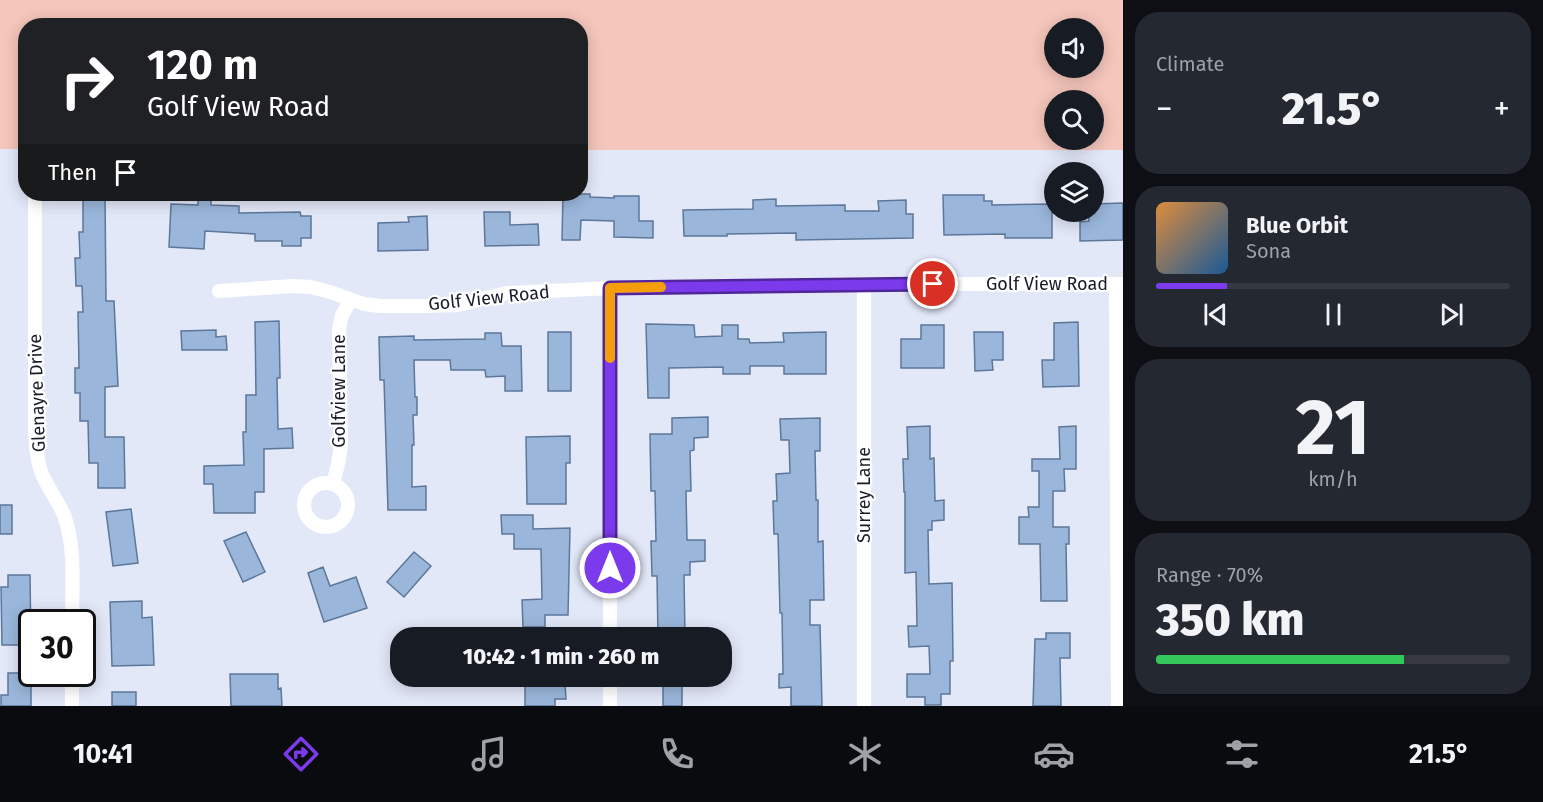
<!DOCTYPE html>
<html lang="en">
<head>
<meta charset="utf-8">
<style>
  :root { --surface:#171b24; --page:#242831; --text:#f1f3f6; --muted:#9ea1a6; --line:#363941; --accent:#7c3aed }
  body { margin:0; font-family:"Fira Sans",sans-serif; background:var(--page); color:var(--text); height:100vh; display:flex; flex-direction:column; font-size:22px; white-space:nowrap }
  * { box-sizing:border-box; margin:0 }
  p { font-size:20px; color:var(--muted) }
  .icon { flex:none; width:33px; height:33px; fill:none; stroke:currentColor; stroke-width:2; stroke-linecap:round; stroke-linejoin:round }
  .map { position:relative; flex:1; overflow:hidden }
  .side { display:flex; flex-direction:column; gap:12px; padding:12px; background:#0d0f14; width:420px }
  .side>* { flex:none }
  .banner { position:absolute; left:18px; top:18px; width:570px; height:183px; border-radius:24px; box-shadow:0 3px 15px #0003; background:#202124; color:#fff; overflow:hidden }
  .controls { position:absolute; left:1044px; top:18px; display:grid; gap:12px }
  .controls a { display:grid; place-items:center; width:60px; height:60px; border-radius:50%; background:var(--surface); box-shadow:0 3px 15px #0003; font-size:30px }
  .speed { position:absolute; left:18px; top:609px; display:flex; gap:12px; font-size:30px; font-weight:700; text-align:center }
  .speed>* { display:grid; place-content:center; width:78px; height:78px; border-radius:50%; background:var(--surface); box-shadow:0 3px 15px #0003; line-height:1 }
  .speed .limit { border:3px solid #111; border-radius:9px; background:#fff; color:#111 }
  .pin { position:absolute; display:grid; place-items:center; width:51px; height:51px; color:#fff; margin:-26px; border:3px solid #fff; border-radius:50%; box-shadow:0 2px 6px #0007 }
  .me { position:absolute; width:66px; margin:-33px; rotate:0deg; stroke-linejoin:round; filter:drop-shadow(0 0 4px #0008) }
  .turn { display:flex; align-items:center; gap:21px; height:126px; padding:0 30px; font-size:27px }
  .turn .icon { width:78px; height:78px; stroke-width:2.5 }
  .turn b { display:block; font-size:42px; line-height:51px }
  .then { display:flex; align-items:center; height:57px; padding:0 30px; background:#0003; gap:12px; font-size:22px }
  .big { font-size:45px; font-weight:800; line-height:1.1 }
  .side .tile { flex:1; display:flex; flex-direction:column; justify-content:center; gap:9px; min-width:0; padding:0 21px; border-radius:24px; background:var(--page) }
  .side .dial { align-items:center; gap:0 }
  .dial b { font-size:78px; line-height:1 }
  .song { display:flex; align-items:center; gap:18px }
  .cover { width:72px; height:72px; border-radius:9px; background:linear-gradient(135deg,hsl(30 70% 55%),hsl(210 70% 35%)) }
  .played { height:6px; border-radius:3px; background:linear-gradient(90deg,var(--accent) 20%,var(--line) 20%) }
  .keys { display:flex; justify-content:space-around; direction:ltr }
  .heat { display:flex; justify-content:space-between; align-items:center; font-size:33px; direction:ltr }
  .charge { height:9px; border-radius:4px; background:linear-gradient(90deg,#34c759 70%,var(--line) 0) }
  .trip { position:absolute; left:390px; top:627px; width:342px; height:60px; border-radius:24px; background:var(--surface); box-shadow:0 3px 15px #0003; font-weight:800; line-height:60px; text-align:center }
  .menu { display:flex; height:96px; justify-content:space-around; align-items:center; background:#090b0e; color:var(--muted) }
  .menu .icon { width:42px; height:42px }
  .menu .selected { color:var(--accent) }
  .menu b { font-size:27px; color:var(--text) }
  main { display:flex; flex:1; min-height:0 }
  .map>svg:first-child { display:block }
  .green { fill:#f5c6bb; fill-rule:evenodd }
  .building { fill:#9ab7db; stroke:#5c7799; stroke-width:1.5 }
  .lines { fill:none; stroke-linecap:round; stroke-linejoin:round }
  .minor { stroke:#fff; stroke-width:14 }
  .route-casing { stroke:#51269a; stroke-width:15 }
  .route { stroke:#7c3aed; stroke-width:10 }
  .slow { stroke:#f59e0b; stroke-width:10 }
  .labels { text-anchor:middle; dominant-baseline:central; stroke-width:4.5; stroke-linejoin:round; paint-order:stroke }
  .street-label { font-size:18px; fill:#181c2b; stroke:#fff }
</style>
</head>
<body>
<main>
<div class="map">
<svg width="1123" height="706" viewBox="0 0 1123 706">
  <rect width="100%" height="100%" fill="#e3e8f9"/>
  <!-- green -->
  <path class="green" d="M0 0H1123V150H581L580 26H26L25 149H0ZM1054 28H1094V68H1054ZM1054 100H1094V140H1054Z"/>
  <!-- building -->
  <path class="building" d="M83 194H105L106 301H114L118 386 105 387V437H124L125 488H98V463H89L88 421H80V393H75V368H79L78 312H83L82 286H76L75 258H80L79 232H83Z
    M563 194H590V197L614 198V196H639V221H653V238L614 237V221L581 220 580 240H562Z
    M943 195H984V201H992V205L1052 204V238H1005V234L944 235Z
    M198 196H211V205L239 206V213L300 212 301 216H311V238H301V246H282V241H255V234L205 231 204 249 169 247 171 204 198 205Z
    M776 199V206L845 205V211H879L878 201 906 200V214H913V238L796 240V233L727 234V236H684L683 210 753 209V200Z
    M1123 203V240L1080 241V222L1089 221 1088 212H1094V204Z
    M484 212H510V225L538 224 539 245 485 246Z
    M427 216 428 250 378 251V223L409 222 408 217Z
    M279 321 280 378H277L278 429 292 428 293 448 264 449V492H255V513H214L213 484H204V466L244 465 243 432H246V395H256L255 322Z
    M1078 322 1079 386 1043 387 1042 360H1054V323Z
    M646 324 694 325 695 337 722 336V325H738V339H749L750 343 784 342 783 333 826 332V374H784V366H750V374H723V367L669 368V398H648Z
    M921 325H944V368H901V339H921Z
    M216 330V337L226 336 227 350H182L181 331Z
    M548 332H571V391H548Z
    M974 332H1003V360H992L993 370 975 371Z
    M485 333H501L502 346H521L522 391H505V376L486 377 485 370H451L450 360H414L415 397H417V415H413L414 445H412V487L426 486V510H388L384 380H380L379 337 414 336V340L485 339Z
    M708 417V437L694 438V450L690 451 691 491H686L687 540H705V561L690 562V575H684L685 638H658L657 576H652L651 541H656L655 491H651L650 434H672V418Z
    M820 418V451H815L816 500H818V542L823 541 824 600H810V625H820L822 706H791V687L779 688V674H783L782 613H780L778 534H774L773 501H777L776 474 790 473 789 440H781L780 419Z
    M930 426V459L934 458 935 501 944 500V520L932 521V530H928L929 584 952 583 953 661H950V694H941V705H925V697H907V674H930L929 646 909 647 908 626H917L916 572 905 573V492H904L903 459H908L907 427Z
    M1076 426V469H1064L1065 491H1053V527H1069V544H1066L1067 601H1041L1040 544H1019V517H1029L1028 507H1039V471H1032V459H1060L1059 427Z
    M570 436V463H566V504H527L526 437Z
    M0 505H12V534H0Z
    M131 509 138 563 113 566 106 512Z
    M501 515H533V529L570 528 568 615H545V627H523L522 600 542 599 541 549H514V534H502Z
    M246 532 265 572 243 582 224 541Z
    M414 552 431 566 404 597 387 582Z
    M323 567 330 586 356 577 367 608 324 622 308 573Z
    M8 575H30L31 645H2L1 587H8Z
    M142 601V618L152 617 154 665 112 666 110 602Z
    M1046 633H1070V658H1060L1061 706H1033L1035 639H1046Z
    M8 673H31V706H1V695H8Z
    M230 674H278V689L281 688 282 706H231Z
    M663 678H682V706H663Z
    M565 684 566 699H555V706H525V685Z
    M112 692H136V706H112Z"/>
  <g class="lines">
    <!-- minor -->
    <path class="minor" d="M35 194V428C36 443 36 459 42 474 48 488 58 501 64 515 76 548 72 588 72 622
      M1116 284 1118 706
      M219 291 293 286 311 287 330 292 364 304 380 306H425L458 305 507 293 611 288 864 284H1123
      M304 505a22 22 0 1 1 44 0a22 22 0 1 1-44 0Z
      M333 484 338 464 341 446 339 329 342 315 351 300
      M610 638 611 288
      M72 674V706
      M610 706V676
      M864 706V284"/>
  </g>
  <g class="lines">
    <!-- route casing -->
    <g class="route-casing">
      <path id="route" d="M610 568V288L933 284"/>
    </g>
    <!-- route -->
    <use href="#route" class="route"/>
    <!-- slow -->
    <path class="slow" d="M610 358V288L661 287"/>
  </g>
  <g class="labels">
    <!-- street labels -->
    <g class="street-label">
      <text x="1047" y="284">Golf View Road</text>
      <text transform="translate(489 298) rotate(-6)">Golf View Road</text>
      <text transform="translate(339 391) rotate(-90)">Golfview Lane</text>
      <text transform="translate(37 393) rotate(-92)">Glenayre Drive</text>
      <text transform="translate(864 495) rotate(-90)">Surrey Lane</text>
    </g>
  </g>
</svg>
<div class="controls">
<a><svg class="icon" aria-label="sound" viewBox="0 0 24 24"><path d="M4 9h4l5-4v14l-5-4H4zM17 9q2 3 0 6"/></svg></a>
<a><svg class="icon" aria-label="search" viewBox="0 0 24 24"><circle cx="10" cy="10" r="6"/><path d="M15 15l6 6"/></svg></a>
<a><svg class="icon" aria-label="layers" viewBox="0 0 24 24"><path d="M12 4l9 5-9 5-9-5zM3 14l9 5 9-5"/></svg></a>
</div>
<div class="speed"><div class="limit">30</div></div>
<div class="pin" style="left:933px;top:284px;background:#d93025"><svg class="icon" aria-label="arrive" viewBox="0 0 24 24"><path d="M6 21V4h12l-3 4 3 4H6"/></svg></div>
<svg class="me" style="left:610px;top:568px" viewBox="-20 -20 40 40"><circle r="17" fill="#7c3aed" stroke="#fff" stroke-width="3"/><path d="M0-11L8 9 0 5-8 9z" fill="#fff"/></svg>
<div class="trip">10:42 · 1 min · 260 m</div>
<div class="banner">
<div class="turn"><svg class="icon" aria-label="right" viewBox="0 0 24 24"><path d="M7 20v-9h11M14 6l5 5-5 5"/></svg><div><b>120 m</b>Golf View Road</div></div>
<div class="then">Then<svg class="icon" aria-label="arrive" viewBox="0 0 24 24"><path d="M6 21V4h12l-3 4 3 4H6"/></svg></div>
</div>
</div>
<section class="side">
<div class="tile"><p>Climate</p>
<div class="heat"><a>−</a><b class="big">21.5°</b><a>+</a></div>
</div>
<div class="tile">
<div class="song"><i class="cover"></i><div><b>Blue Orbit</b><p>Sona</p></div></div>
<div class="played"></div>
<div class="keys"><svg class="icon" aria-label="previous" viewBox="0 0 24 24"><path d="M18 5L8 12l10 7zM5 5v14"/></svg><svg class="icon" aria-label="pause" viewBox="0 0 24 24"><path d="M8 5v14M16 5v14"/></svg><svg class="icon" aria-label="next" viewBox="0 0 24 24"><path d="M6 5l10 7-10 7zM19 5v14"/></svg></div>
</div>
<div class="tile dial"><b>21</b><p>km/h</p></div>
<div class="tile"><p>Range · 70%</p><b class="big">350 km</b><div class="charge"></div></div>
</section>
</main>
<nav class="menu">
<b>10:41</b>
<svg class="icon selected" aria-label="directions" viewBox="0 0 24 24"><path d="M12 3l9 9-9 9-9-9zM9 14v-3h6M13 9l2 2-2 2"/></svg>
<svg class="icon" aria-label="music" viewBox="0 0 24 24"><path d="M9 18V5l10-2v13"/><circle cx="6" cy="18" r="3"/><circle cx="16" cy="16" r="3"/></svg>
<svg class="icon" aria-label="phone" viewBox="0 0 24 24"><path d="M5 4h4l2 5-3 2q2 4 5 5l2-3 5 2v4C11 20 4 13 5 4z"/></svg>
<svg class="icon" aria-label="climate" viewBox="0 0 24 24"><path d="M12 3v18M4 7l16 10M4 17L20 7"/></svg>
<svg class="icon" aria-label="car" viewBox="0 0 24 24"><path d="M5 17H2v-5l4-1 3-4h7l3 4 3 1v5h-3M9 17h6M6 11h13"/><circle cx="7" cy="17" r="2"/><circle cx="17" cy="17" r="2"/></svg>
<svg class="icon" aria-label="filters" viewBox="0 0 24 24"><path d="M4 7h16M4 17h16"/><circle cx="9" cy="7" r="2"/><circle cx="15" cy="17" r="2"/></svg>
<b>21.5°</b>
</nav>
</body>
</html>
